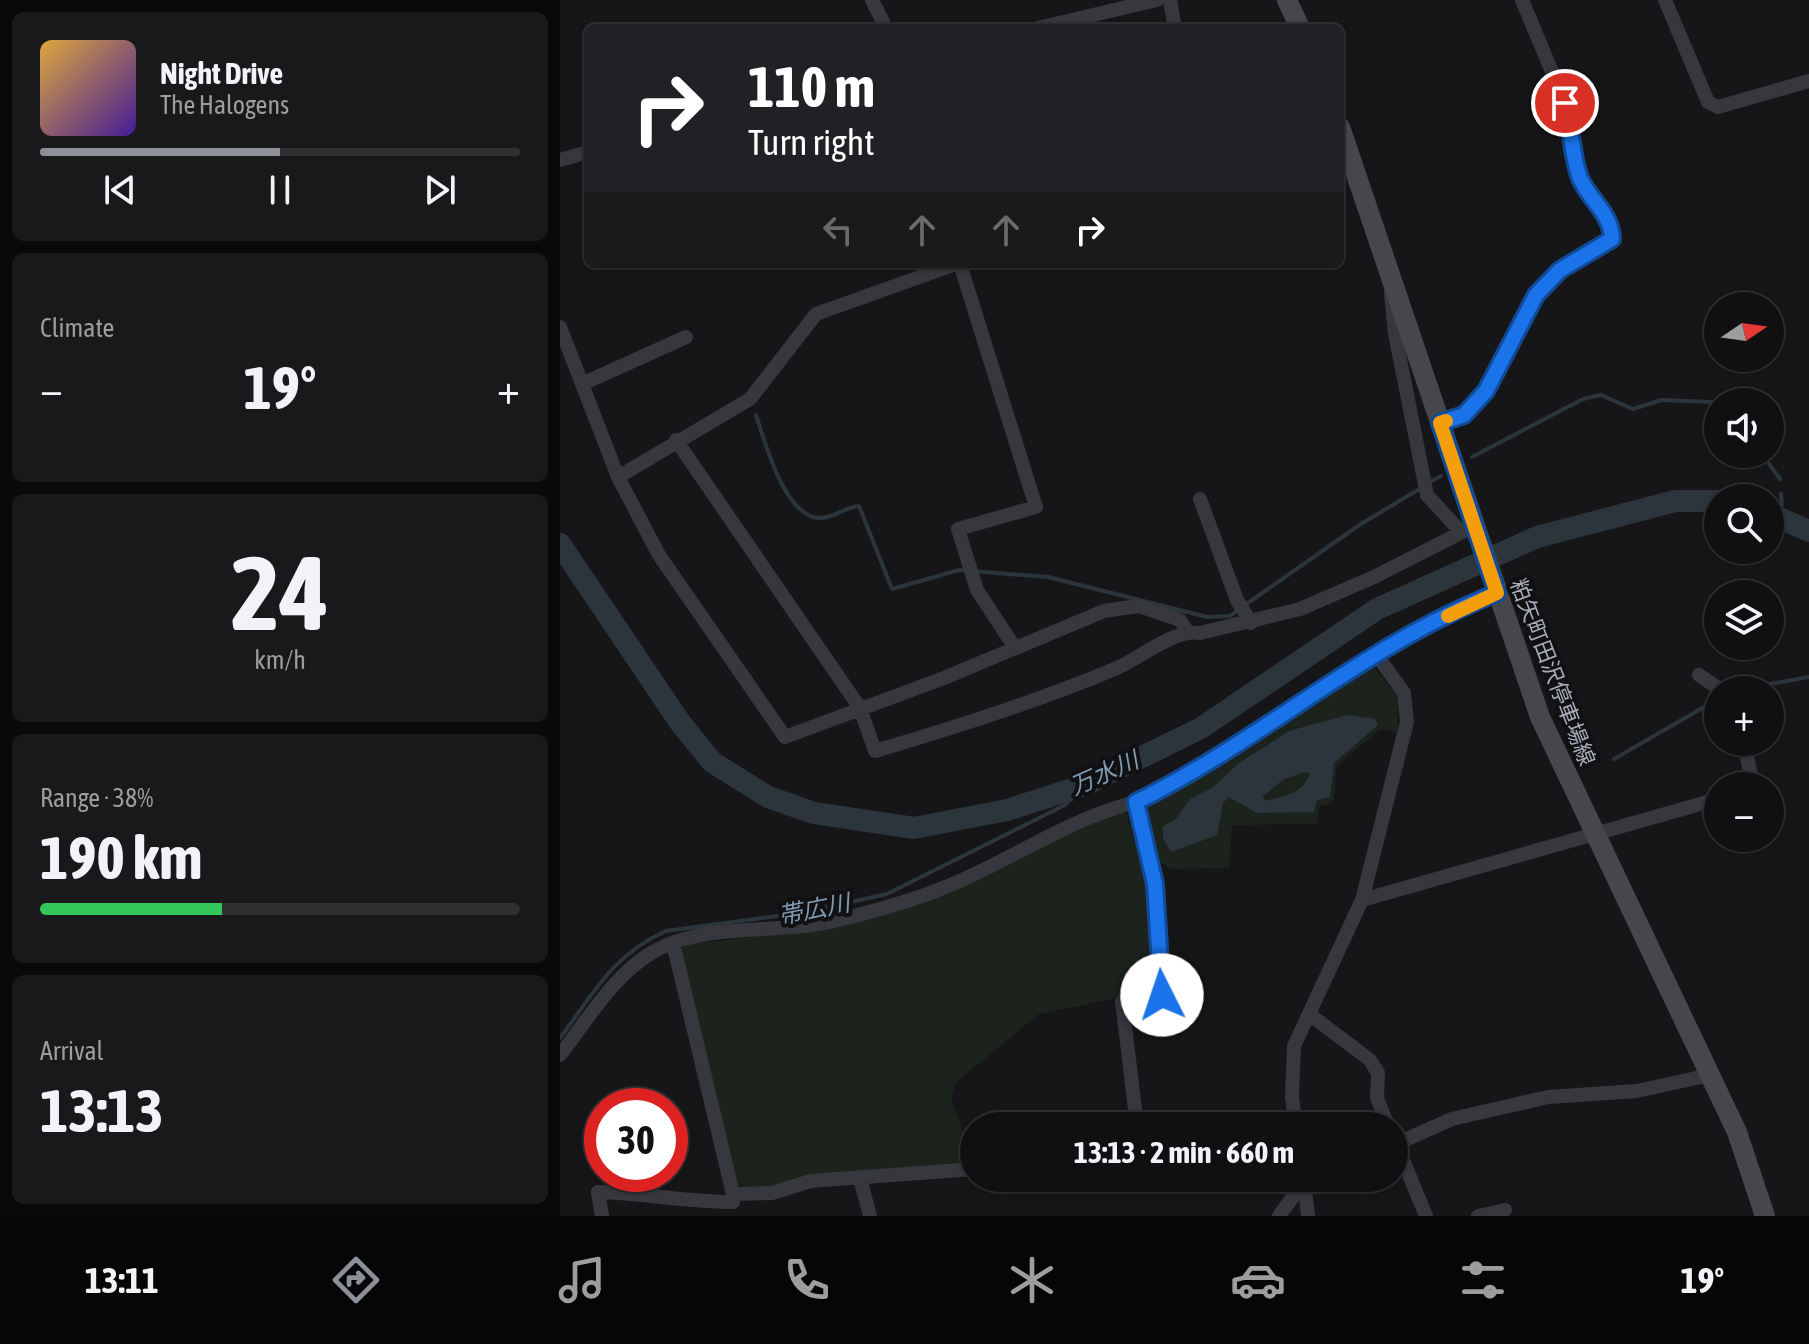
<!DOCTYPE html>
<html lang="en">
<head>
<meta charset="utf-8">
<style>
  :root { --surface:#101012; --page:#19191b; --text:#f1f3f6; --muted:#9c9d9f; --line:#303032; --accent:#8c9099 }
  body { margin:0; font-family:"Asap Condensed","Noto Sans JP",sans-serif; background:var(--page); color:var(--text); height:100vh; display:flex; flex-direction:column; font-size:30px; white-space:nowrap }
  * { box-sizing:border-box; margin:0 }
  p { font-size:26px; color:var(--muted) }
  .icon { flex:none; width:44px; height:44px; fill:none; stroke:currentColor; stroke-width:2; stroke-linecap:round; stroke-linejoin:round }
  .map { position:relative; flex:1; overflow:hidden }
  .panel { display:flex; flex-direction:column; gap:12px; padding:12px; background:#09090a; width:560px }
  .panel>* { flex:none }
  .top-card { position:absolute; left:24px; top:24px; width:760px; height:244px; border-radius:12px; box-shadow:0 2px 6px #0004,0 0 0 2px var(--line); background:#202124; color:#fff; overflow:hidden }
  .needle { width:52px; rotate:77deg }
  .buttons { position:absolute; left:1144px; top:292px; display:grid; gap:16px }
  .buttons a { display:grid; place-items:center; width:80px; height:80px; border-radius:50%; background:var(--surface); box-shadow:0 2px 6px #0004,0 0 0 2px var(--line); font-size:40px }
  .speed { position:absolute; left:24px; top:1088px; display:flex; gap:16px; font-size:40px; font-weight:700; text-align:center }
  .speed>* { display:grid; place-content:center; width:104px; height:104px; border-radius:50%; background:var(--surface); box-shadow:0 2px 6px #0004,0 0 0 2px var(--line); line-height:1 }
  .speed .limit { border:12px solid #d22; background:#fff; color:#111 }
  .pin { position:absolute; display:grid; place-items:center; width:68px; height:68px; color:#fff; margin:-34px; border:4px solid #fff; border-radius:50%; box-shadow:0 2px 8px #0007 }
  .me { position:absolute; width:88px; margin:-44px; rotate:356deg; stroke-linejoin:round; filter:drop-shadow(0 0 6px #0008) }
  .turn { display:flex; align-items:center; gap:28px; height:168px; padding:0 32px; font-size:36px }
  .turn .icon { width:104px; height:104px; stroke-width:2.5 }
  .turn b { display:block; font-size:56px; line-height:68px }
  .lanes { display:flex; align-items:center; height:76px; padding:0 32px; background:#0003; justify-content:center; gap:40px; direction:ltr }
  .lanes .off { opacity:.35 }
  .big { font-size:60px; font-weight:700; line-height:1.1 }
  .panel .widget { flex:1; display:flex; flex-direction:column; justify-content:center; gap:12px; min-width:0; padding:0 28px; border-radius:12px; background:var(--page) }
  .panel .dial { align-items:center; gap:0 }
  .dial b { font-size:104px; line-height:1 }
  .song { display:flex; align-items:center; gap:24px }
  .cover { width:96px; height:96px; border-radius:12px; background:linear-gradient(135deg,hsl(40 70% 55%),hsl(260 70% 35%)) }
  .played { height:8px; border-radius:4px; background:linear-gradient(90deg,var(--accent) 50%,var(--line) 50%) }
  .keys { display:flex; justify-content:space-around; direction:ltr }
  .heat { display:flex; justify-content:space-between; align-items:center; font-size:44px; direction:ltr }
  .charge { height:12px; border-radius:6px; background:linear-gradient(90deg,#34c759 38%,var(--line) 0) }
  .trip { position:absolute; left:400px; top:1112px; width:448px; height:80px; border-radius:40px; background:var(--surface); box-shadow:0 2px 6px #0004,0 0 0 2px var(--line); font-weight:700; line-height:80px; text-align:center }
  .tab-bar { display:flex; height:128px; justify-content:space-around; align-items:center; background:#060607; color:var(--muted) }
  .tab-bar .icon { width:56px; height:56px }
  .tab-bar .on { color:var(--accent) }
  .tab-bar b { font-size:36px; color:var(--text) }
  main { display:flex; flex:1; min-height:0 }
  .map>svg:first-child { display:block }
  .green { fill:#1c231d }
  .water { fill:#2c353c; fill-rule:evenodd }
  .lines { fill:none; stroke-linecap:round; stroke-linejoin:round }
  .stream { stroke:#2c353c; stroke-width:4 }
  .river { stroke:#2c353c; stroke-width:22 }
  .minor { stroke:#37383d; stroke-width:14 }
  .tertiary { stroke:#37383d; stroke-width:18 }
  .secondary { stroke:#45474d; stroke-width:20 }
  .route-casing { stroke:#114b97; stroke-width:20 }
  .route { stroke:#1a73e8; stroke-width:14 }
  .slow { stroke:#f59e0b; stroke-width:14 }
  .labels { text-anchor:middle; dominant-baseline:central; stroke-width:8; stroke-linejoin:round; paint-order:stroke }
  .street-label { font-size:22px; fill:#a8adb8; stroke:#111113 }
  .water-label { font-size:24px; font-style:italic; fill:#7f9bb3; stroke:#111113 }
</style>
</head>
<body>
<main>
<section class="panel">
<div class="widget">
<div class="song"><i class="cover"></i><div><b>Night Drive</b><p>The Halogens</p></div></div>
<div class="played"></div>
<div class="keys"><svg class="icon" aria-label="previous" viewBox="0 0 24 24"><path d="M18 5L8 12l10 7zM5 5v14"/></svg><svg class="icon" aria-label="pause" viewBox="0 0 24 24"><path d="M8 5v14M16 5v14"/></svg><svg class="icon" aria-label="next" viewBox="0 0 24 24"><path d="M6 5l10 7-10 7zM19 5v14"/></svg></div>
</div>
<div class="widget"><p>Climate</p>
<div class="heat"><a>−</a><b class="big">19°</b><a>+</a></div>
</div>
<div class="widget dial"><b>24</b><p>km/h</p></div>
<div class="widget"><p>Range · 38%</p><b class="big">190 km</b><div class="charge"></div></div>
<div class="widget"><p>Arrival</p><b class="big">13:13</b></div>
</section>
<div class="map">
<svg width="1249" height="1216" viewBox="0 0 1249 1216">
  <rect width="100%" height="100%" fill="#161618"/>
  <!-- green -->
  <path class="green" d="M812 665 837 696 838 732 820 729 777 766 773 803 759 806 757 824 672 825 669 868 611 869 594 859 583 811 587 803Z
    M566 812 586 883 594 985 587 992 479 1014 396 1082 391 1098 414 1163 205 1189 174 1184 120 951 126 945 266 927 535 820Z"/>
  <!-- water -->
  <path class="water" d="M787 715 815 719 818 725 774 763 770 797 757 800 754 812 697 813 669 797 663 803 657 835 611 852 603 838V826L615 820 630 799 652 788 679 763 729 731ZM745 772 750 774C741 795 725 795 706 801L702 797 724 779Z"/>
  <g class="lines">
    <!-- stream -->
    <path class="stream" d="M196 415C205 442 224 515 258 518 273 519 285 507 299 506L332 589 399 570 488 577 647 617 670 616 678 610
      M1202 454 1220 479
      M912 457 1023 399 1041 395 1073 409 1101 400 1153 402 1158 408
      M868 483 881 476
      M1215 516 1222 505 1221 494
      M685 605 801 524 861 488
      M1177 690 1249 677
      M1054 759 1158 699
      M0 1038C34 993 52 955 106 931L240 913 327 894 505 805 525 785"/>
    <!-- river -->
    <path class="river" d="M1210 514 1249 531
      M0 544 119 721 152 762 208 797 254 813 354 828 447 810 525 785 641 728 817 609 977 537 1115 501H1158"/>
    <!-- minor -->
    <path class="minor" d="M312 0 326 28
      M610 0 615 28
      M1105 0 1148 102 1158 107 1249 81
      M478 28 597 0
      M0 160 28 152
      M400 264 476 507 398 529 417 590 455 648
      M831 293 835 334 867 495 901 532
      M0 327 58 477 99 555 225 737 384 678 544 611 579 606 620 620 627 631
      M22 384 126 337
      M880 423 904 415 926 391 976 295 1000 270 1052 239V227L1042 208 1020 178 1005 103 962 0
      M116 440 300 708 315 751C397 727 479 701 557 668 582 657 614 629 640 633L740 609 814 577 914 526
      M58 477 190 399 256 314 396 264
      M640 499 677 600 691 623
      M1139 675 1161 690
      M1184 742 1193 786
      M802 900 1158 799
      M113 943 173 1194 212 1193 251 1181 414 1169
      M749 1014 810 1060 818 1073 817 1098 828 1126
      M0 1055C26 1022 52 978 88 955 141 920 218 936 278 920 315 911 352 901 388 886 452 860 507 819 576 802L595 884 602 995 596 999 562 1001 577 1126
      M736 1126 732 1097 734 1046 802 900 847 722 844 693 816 654
      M834 1138 866 1216
      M838 1143 892 1119 988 1097 1077 1091 1150 1075
      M300 1178 310 1216
      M744 1181 748 1216
      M42 1216 38 1192C84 1193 127 1202 173 1202V1194
      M719 1216 744 1182
      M918 1216 945 1210"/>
    <!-- tertiary -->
    <path class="tertiary" d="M576 802C701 741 806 644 937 593"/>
    <!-- secondary -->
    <path class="secondary" d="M727 0 740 28
      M780 127 980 717 1177 1132 1205 1216"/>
  </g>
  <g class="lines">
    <!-- route casing -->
    <g class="route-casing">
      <path id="route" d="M602 995 595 884 576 802C701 741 806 644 937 593L880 423 904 415 926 391 976 295 1000 270 1052 239C1051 212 1029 200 1020 178 1011 155 1012 126 1005 103"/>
    </g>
    <!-- route -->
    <use href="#route" class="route"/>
    <!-- slow -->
    <path class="slow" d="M886 421 880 423 937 593 888 616"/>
  </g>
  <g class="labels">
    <!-- street labels -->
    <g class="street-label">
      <text transform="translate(993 672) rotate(69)">粕矢町田沢停車場線</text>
    </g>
    <!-- water labels -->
    <g class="water-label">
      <text transform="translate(544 773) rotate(-24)">万水川</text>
      <text transform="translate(254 909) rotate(-11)">帯広川</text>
    </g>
  </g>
</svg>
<div class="buttons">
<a><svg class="needle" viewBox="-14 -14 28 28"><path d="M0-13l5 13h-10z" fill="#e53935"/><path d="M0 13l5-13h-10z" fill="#9c9d9f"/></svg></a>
<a><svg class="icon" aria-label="sound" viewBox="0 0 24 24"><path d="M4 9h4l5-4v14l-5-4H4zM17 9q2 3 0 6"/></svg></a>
<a><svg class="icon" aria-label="search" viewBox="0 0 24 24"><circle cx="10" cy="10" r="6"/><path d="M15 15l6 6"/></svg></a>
<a><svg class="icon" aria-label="layers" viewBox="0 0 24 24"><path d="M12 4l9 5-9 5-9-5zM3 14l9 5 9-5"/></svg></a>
<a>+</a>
<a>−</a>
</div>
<div class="speed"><div class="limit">30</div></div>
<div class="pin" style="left:1005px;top:103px;background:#d93025"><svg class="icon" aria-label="arrive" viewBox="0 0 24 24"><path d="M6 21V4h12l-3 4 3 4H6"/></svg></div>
<svg class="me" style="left:602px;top:995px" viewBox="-20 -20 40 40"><circle r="19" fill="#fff"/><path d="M0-13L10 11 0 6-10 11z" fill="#1a73e8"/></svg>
<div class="trip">13:13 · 2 min · 660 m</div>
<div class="top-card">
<div class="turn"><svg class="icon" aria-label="right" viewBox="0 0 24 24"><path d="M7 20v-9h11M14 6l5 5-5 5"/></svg><div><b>110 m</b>Turn right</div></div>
<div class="lanes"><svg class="icon off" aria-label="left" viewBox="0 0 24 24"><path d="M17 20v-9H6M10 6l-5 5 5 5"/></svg><svg class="icon off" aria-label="ahead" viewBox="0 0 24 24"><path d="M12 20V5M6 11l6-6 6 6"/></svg><svg class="icon off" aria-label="ahead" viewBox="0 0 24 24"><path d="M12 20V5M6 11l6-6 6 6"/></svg><svg class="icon" aria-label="right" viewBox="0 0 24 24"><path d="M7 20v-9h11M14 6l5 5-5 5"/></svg></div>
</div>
</div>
</main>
<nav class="tab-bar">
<b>13:11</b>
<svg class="icon on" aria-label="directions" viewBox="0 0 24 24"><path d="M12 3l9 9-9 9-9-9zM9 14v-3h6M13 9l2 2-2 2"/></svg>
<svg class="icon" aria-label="music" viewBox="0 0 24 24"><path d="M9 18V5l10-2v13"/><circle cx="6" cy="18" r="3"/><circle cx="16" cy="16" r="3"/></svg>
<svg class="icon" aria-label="phone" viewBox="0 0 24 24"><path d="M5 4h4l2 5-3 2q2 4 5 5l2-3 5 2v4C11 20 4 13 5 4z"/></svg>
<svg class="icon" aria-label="climate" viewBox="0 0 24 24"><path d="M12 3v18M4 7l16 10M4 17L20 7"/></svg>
<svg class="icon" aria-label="car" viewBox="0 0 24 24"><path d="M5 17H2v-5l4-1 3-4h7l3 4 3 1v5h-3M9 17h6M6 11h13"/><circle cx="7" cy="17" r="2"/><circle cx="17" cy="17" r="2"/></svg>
<svg class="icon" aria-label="filters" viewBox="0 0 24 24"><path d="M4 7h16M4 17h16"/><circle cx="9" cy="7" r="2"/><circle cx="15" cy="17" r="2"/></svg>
<b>19°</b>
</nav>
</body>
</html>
